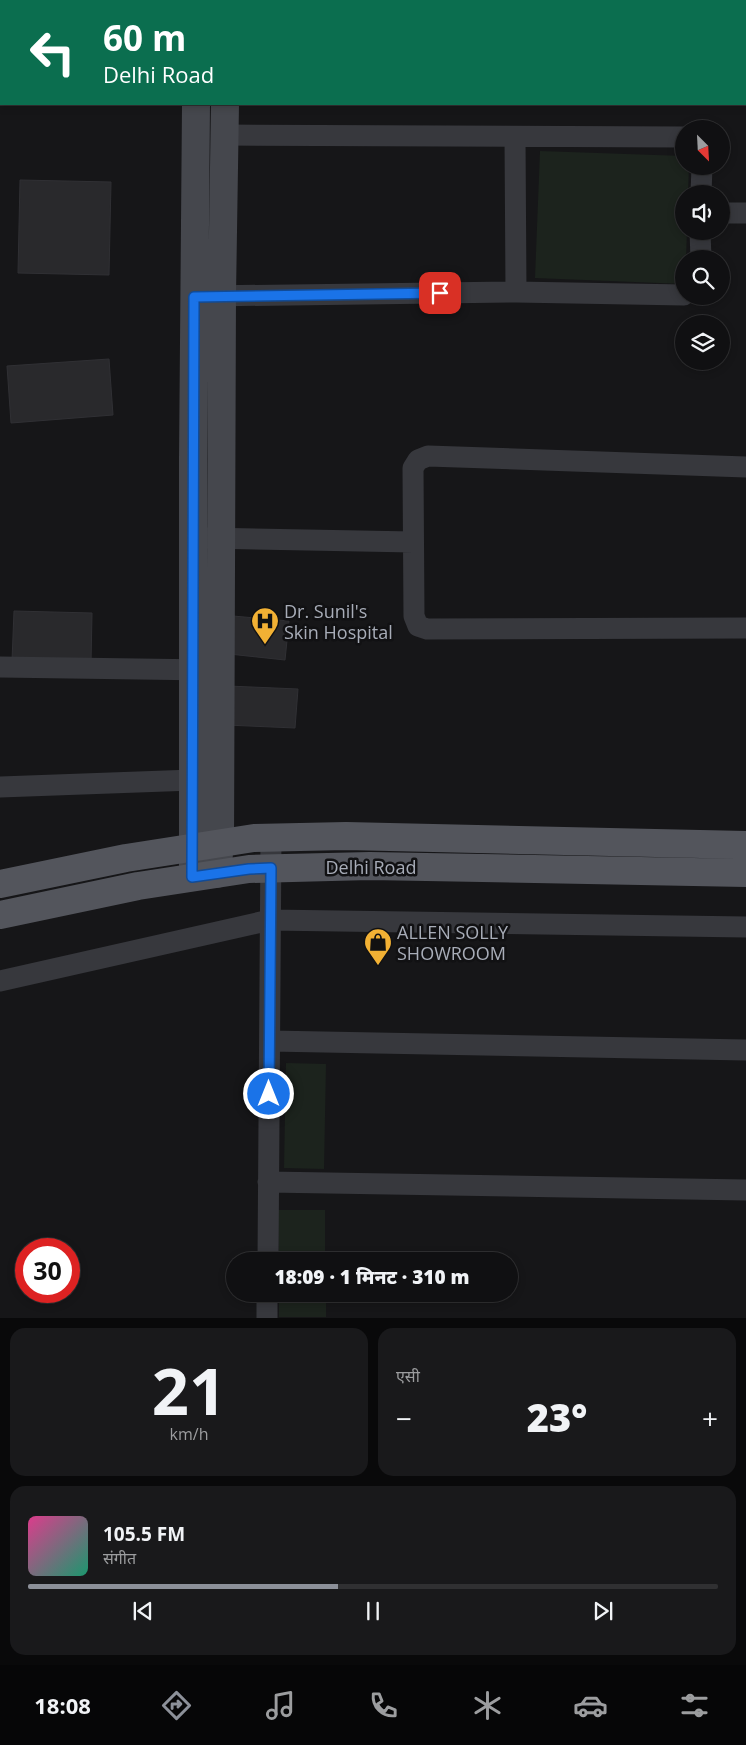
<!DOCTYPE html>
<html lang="hi">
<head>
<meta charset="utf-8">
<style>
  :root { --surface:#101012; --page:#19191b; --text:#f1f3f6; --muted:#9c9d9f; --line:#303032; --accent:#8c9099 }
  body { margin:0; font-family:"Open Sans","Noto Sans Devanagari",sans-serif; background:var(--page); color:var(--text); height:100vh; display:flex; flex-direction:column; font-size:19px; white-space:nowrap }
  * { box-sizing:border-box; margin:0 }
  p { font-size:16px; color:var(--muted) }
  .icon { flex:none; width:28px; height:28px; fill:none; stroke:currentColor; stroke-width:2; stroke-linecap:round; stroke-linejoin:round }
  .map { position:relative; height:1318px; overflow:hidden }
  .panel { display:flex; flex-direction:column; gap:10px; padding:10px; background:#09090a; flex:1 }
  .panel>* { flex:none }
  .banner { position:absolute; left:0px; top:0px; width:746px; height:105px; box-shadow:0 2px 8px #0003,0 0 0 1px var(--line); background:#0b6e4f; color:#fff; overflow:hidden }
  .needle { width:32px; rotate:156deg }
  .controls { position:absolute; left:675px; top:120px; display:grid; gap:10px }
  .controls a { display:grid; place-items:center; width:55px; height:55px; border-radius:50%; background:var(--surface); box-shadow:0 2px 8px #0003,0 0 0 1px var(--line); font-size:25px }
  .speed { position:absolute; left:15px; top:1238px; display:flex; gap:10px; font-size:25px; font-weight:700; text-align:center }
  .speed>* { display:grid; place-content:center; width:65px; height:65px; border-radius:50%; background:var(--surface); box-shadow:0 2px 8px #0003,0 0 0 1px var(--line); line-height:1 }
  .speed .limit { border:8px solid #d22; background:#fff; color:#111 }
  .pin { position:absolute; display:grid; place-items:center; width:42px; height:42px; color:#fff; margin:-21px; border-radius:10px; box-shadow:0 2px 8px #0006 }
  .me { position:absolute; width:55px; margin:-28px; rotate:0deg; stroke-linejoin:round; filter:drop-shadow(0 0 4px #0008) }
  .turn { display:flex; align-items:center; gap:18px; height:105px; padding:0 20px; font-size:22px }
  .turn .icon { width:65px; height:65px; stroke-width:2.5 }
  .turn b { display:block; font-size:35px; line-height:42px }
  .big { font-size:38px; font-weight:800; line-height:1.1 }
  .panel .widget { flex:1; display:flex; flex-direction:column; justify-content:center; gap:8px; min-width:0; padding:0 18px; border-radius:15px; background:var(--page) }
  .panel .dial { align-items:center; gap:0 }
  .dial b { font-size:65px; line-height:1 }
  .song { display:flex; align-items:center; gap:15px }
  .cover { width:60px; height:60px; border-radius:8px; background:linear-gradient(135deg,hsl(330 70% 55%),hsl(160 70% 35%)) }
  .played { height:5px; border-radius:2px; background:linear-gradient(90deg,var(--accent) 45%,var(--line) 45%) }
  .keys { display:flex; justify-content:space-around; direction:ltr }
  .heat { display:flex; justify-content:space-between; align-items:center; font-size:28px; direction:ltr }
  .panel .tiles { flex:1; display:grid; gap:10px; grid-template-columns:1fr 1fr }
  .widget:last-child { grid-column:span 2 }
  .trip { position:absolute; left:226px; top:1252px; width:292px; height:50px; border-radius:25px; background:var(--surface); box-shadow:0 2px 8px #0003,0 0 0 1px var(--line); font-weight:800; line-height:50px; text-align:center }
  .menu { display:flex; height:80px; justify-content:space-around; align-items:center; background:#060607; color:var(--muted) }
  .menu .icon { width:35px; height:35px }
  .menu .selected { color:var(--accent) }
  .menu b { font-size:22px; color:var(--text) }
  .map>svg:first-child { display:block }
  .green { fill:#1c231d }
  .building { fill:#29292c; stroke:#303034 }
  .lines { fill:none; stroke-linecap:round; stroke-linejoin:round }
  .minor { stroke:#37383d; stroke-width:21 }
  .secondary { stroke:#45474d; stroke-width:28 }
  .primary { stroke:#53555c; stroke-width:28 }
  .route-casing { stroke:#114b97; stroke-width:12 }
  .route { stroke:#1a73e8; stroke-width:9 }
  .labels { text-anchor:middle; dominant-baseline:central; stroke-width:5; stroke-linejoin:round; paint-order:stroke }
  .poi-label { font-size:18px; fill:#a8adb8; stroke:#111113; text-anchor:start }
  .street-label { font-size:18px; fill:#a8adb8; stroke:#111113 }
</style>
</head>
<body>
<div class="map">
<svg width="746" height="1318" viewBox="0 0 746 1318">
  <rect width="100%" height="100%" fill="#161618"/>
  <!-- green -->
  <path class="green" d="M540 151 684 156V166H689L688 194H684V231H687L686 259H684V284L535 278Z
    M286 1063 326 1064 324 1169 284 1168Z
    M278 1210H325V1261H279Z
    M279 1294H326V1317H279Z"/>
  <!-- building -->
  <path class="building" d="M20 180 111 182 109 275 18 273Z
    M109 359 113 415 11 423 7 366Z
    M14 611 92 613 91 663 12 661Z
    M233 616 289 621 285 660 229 654Z
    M228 686 298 689 295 728 226 725Z"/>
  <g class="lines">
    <!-- minor -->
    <path class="minor" d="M26 0 27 1
      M49 1 51 0
      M0 13H1
      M225 135 684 137
      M515 137 516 292
      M701 194 702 166
      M721 213H746
      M700 231 701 259
      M207 296 516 292 684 295
      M746 467 428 456 418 460 413 468 414 616 418 626 427 629 746 628
      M206 538 413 542
      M0 667 208 670
      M0 787 193 780
      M0 981 270 920 746 927
      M270 1041 746 1050
      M268 1182 746 1190
      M268 1261 271 837
      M267 1318V1294"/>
    <!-- secondary -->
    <path class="secondary" d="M197 1V0
      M227 1V0
      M217 874 220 843 222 295 225 104
      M193 877V461L196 104"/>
    <!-- primary -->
    <path class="primary" d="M0 884 126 858 254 838 346 836 746 845
      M0 915 138 886 249 869 370 866 746 873"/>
  </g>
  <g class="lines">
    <!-- route casing -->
    <g class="route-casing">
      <path id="route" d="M269 1094 271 868 249 869 192 877 194 297 440 293"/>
    </g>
    <!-- route -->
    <use href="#route" class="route"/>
  </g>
  <!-- icons -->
  <defs>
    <g id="hospital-pin" transform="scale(1.4375)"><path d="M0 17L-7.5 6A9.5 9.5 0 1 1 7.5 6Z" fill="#f2b134" stroke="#111113"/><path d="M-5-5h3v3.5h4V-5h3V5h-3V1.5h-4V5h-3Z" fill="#111"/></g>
    <g id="shop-pin" transform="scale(1.4375)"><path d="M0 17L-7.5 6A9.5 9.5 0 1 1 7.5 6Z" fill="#f2b134" stroke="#111113"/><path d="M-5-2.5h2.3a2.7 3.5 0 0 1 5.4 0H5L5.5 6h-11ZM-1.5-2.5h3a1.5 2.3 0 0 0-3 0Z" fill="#111"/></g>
  </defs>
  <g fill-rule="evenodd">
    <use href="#hospital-pin" x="265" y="621"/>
    <use href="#shop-pin" x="378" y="942"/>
  </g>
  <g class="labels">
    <!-- poi labels -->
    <g class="poi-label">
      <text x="284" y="611">Dr. Sunil's<tspan x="284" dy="21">Skin Hospital</tspan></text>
      <text x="397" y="932">ALLEN SOLLY<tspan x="397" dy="21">SHOWROOM</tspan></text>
    </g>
    <!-- street labels -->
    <g class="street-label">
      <text x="371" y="867">Delhi Road</text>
    </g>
  </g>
</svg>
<div class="controls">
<a><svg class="needle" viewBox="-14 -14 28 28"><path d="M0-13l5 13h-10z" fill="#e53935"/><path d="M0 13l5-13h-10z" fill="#9c9d9f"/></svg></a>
<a><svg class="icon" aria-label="sound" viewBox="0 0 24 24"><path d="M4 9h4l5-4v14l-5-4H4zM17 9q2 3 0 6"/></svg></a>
<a><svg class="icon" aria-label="search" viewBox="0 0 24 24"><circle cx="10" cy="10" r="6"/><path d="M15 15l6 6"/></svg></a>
<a><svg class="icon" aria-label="layers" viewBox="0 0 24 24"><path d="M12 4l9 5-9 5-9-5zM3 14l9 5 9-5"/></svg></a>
</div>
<div class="speed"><div class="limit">30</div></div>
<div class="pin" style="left:440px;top:293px;background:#d93025"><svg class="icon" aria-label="arrive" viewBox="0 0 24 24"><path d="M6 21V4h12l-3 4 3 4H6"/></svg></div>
<svg class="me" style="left:269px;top:1094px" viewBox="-20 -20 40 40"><circle r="17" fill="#1a73e8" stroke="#fff" stroke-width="3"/><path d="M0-11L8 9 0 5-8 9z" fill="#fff"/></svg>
<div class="trip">18:09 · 1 मिनट · 310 m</div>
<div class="banner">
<div class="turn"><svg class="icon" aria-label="left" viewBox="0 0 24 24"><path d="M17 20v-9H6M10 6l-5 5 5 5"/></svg><div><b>60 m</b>Delhi Road</div></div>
</div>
</div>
<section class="panel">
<div class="tiles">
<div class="widget dial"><b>21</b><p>km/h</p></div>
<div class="widget"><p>एसी</p>
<div class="heat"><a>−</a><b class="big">23°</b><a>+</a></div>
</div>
<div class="widget">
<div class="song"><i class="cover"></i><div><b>105.5 FM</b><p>संगीत</p></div></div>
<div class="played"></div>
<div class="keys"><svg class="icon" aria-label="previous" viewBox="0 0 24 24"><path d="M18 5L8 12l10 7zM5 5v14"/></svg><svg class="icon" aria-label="pause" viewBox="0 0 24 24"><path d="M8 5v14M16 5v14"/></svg><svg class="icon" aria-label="next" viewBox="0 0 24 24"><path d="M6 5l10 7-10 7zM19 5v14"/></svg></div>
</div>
</div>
</section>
<nav class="menu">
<b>18:08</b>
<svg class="icon selected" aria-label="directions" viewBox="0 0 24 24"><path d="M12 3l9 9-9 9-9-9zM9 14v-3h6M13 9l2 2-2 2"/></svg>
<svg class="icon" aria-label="music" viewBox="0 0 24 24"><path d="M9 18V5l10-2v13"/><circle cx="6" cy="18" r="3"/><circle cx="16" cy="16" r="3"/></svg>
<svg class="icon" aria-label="phone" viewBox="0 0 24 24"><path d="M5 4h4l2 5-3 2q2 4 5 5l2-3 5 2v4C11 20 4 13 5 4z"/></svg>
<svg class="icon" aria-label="climate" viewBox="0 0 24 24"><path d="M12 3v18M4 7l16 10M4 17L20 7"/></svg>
<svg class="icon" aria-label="car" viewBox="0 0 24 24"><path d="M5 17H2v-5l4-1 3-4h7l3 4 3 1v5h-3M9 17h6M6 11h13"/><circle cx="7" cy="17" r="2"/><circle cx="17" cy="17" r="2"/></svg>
<svg class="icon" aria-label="filters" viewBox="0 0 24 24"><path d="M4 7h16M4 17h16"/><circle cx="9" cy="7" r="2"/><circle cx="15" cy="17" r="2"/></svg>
</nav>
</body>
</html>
